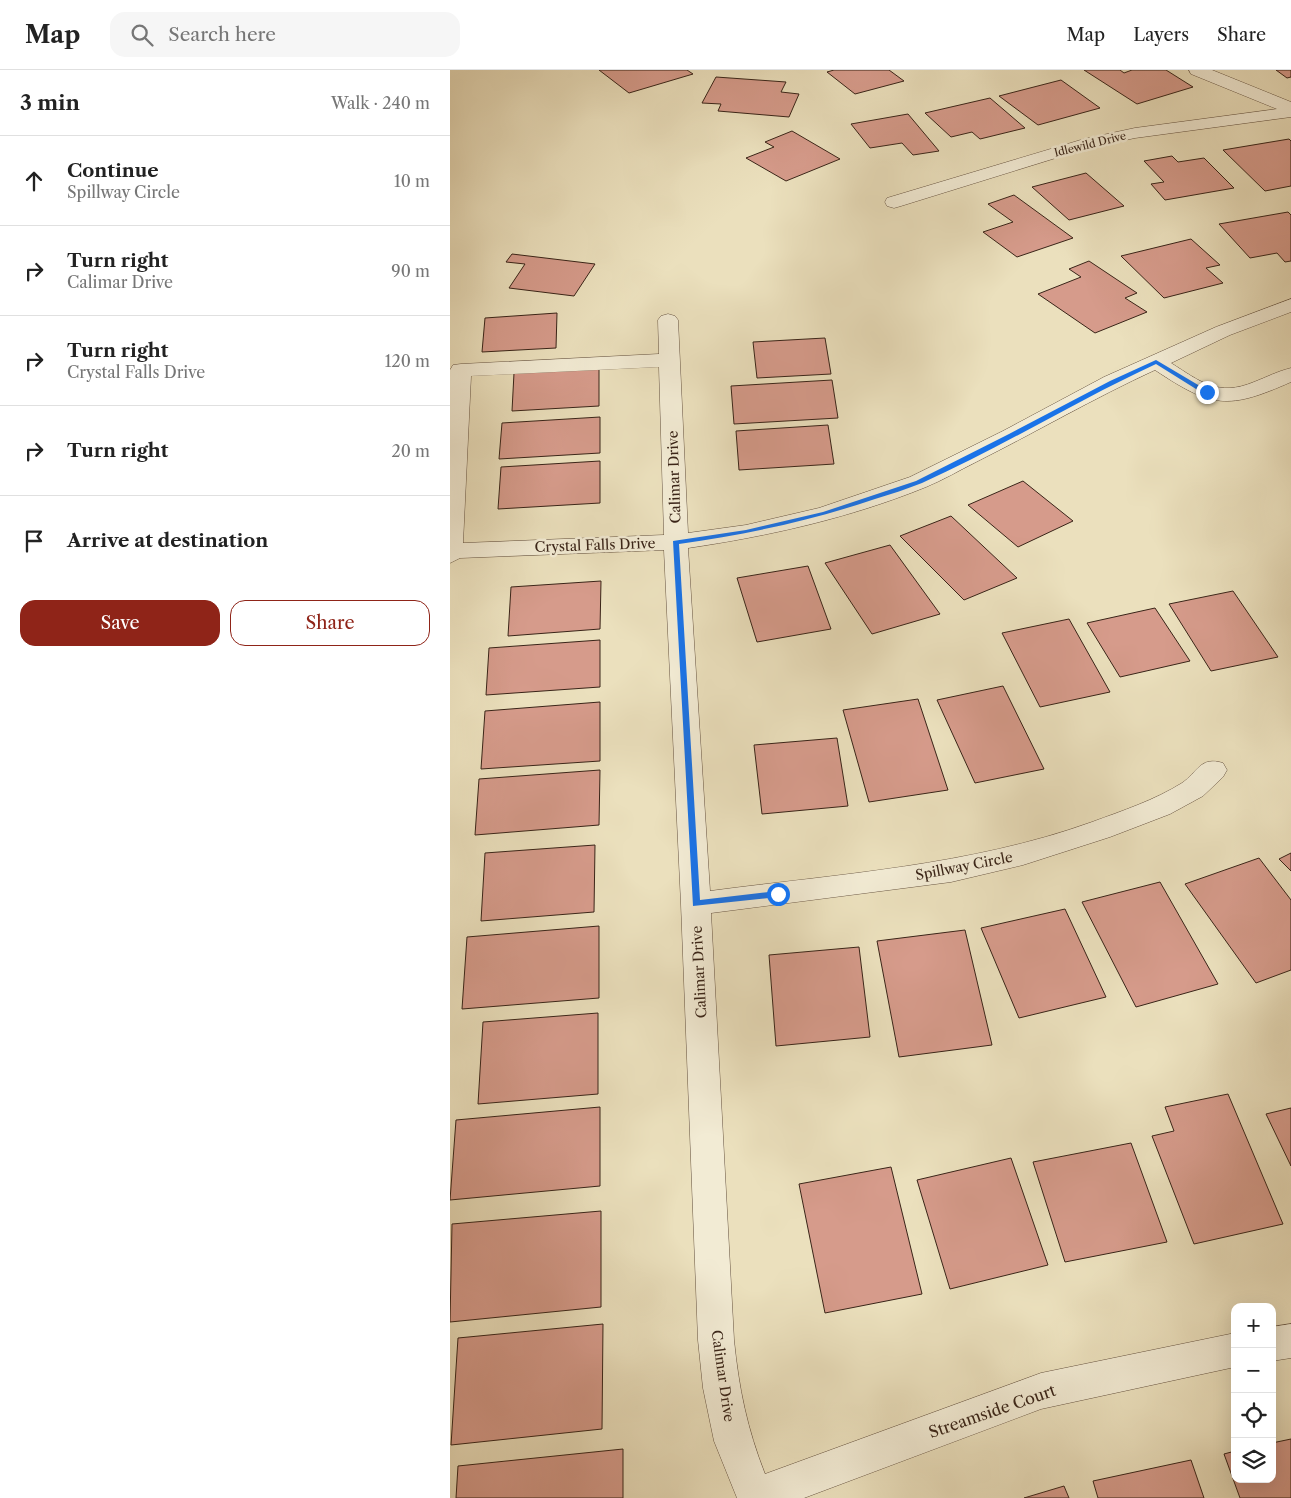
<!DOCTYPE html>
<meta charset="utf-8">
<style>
body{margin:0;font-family:"Libre Caslon Text",serif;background:#f6f6f6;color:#222}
.controls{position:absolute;right:15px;bottom:15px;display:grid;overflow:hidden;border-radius:10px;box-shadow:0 5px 20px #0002}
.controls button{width:45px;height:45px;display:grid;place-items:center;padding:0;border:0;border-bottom:1px solid #e0e0e0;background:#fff;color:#222;font:25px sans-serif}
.stop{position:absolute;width:15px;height:15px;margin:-11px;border:4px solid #1a73e8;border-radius:50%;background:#fff}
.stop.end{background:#1a73e8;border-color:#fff;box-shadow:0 1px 5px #0008}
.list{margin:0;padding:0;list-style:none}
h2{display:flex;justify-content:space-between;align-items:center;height:65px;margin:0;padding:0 20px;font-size:21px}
h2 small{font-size:16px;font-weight:400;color:#767676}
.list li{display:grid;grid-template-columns:32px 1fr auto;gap:15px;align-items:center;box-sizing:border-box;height:90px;padding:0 20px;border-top:1px solid #e0e0e0}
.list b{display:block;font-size:19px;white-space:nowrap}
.list p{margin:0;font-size:16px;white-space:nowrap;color:#767676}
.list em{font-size:16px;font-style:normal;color:#767676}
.actions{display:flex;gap:10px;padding:15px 20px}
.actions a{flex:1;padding:11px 0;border:1px solid #8f2418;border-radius:15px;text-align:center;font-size:18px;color:#8f2418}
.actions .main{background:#8f2418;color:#fff}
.icon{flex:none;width:28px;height:28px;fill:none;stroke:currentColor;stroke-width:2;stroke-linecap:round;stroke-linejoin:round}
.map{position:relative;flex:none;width:841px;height:1428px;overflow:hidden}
header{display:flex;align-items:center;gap:30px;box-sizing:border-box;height:70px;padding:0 25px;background:#fff;border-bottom:1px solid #e0e0e0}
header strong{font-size:24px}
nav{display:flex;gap:28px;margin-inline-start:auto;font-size:18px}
.search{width:350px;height:45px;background:#f6f6f6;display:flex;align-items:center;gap:12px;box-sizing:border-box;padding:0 18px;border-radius:15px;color:#767676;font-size:19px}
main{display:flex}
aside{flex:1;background:#fff}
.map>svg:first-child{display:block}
.building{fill:#d69b8b;stroke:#392418}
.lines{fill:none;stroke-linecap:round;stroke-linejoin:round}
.minor-casing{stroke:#665341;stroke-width:1}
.minor{fill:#f2ebd4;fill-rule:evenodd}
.route{fill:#1a73e8}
.labels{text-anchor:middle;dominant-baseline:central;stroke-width:5;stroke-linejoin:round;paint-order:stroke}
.far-street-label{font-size:11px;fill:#392418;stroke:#f2ebd4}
.street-label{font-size:14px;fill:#392418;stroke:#f2ebd4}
.near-street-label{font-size:16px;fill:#392418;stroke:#f2ebd4}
</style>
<header>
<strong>Map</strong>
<div class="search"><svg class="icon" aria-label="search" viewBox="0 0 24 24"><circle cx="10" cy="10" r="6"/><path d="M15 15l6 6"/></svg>Search here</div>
<nav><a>Map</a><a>Layers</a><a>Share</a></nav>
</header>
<main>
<aside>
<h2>3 min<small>Walk · 240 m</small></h2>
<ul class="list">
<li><svg class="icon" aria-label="ahead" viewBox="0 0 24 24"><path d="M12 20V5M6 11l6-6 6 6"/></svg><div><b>Continue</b><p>Spillway Circle</p></div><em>10 m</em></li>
<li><svg class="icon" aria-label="right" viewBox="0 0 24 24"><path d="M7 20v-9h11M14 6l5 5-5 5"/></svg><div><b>Turn right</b><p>Calimar Drive</p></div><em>90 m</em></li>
<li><svg class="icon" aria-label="right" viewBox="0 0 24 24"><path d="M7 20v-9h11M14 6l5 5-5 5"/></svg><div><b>Turn right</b><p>Crystal Falls Drive</p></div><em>120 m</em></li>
<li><svg class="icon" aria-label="right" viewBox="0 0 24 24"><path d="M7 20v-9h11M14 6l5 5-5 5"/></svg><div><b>Turn right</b></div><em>20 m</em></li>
<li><svg class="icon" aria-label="arrive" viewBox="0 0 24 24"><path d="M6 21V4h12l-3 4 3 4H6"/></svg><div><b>Arrive at destination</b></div></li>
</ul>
<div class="actions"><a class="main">Save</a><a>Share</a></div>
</aside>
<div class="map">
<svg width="841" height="1428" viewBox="0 0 841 1428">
<rect width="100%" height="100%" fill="#ebe0bd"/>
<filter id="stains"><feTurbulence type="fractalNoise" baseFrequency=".004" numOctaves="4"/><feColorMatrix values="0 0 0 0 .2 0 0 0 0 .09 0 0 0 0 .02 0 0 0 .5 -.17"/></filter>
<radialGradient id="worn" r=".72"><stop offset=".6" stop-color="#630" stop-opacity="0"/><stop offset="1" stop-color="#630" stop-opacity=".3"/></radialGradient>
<!-- building -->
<g class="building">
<polygon points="149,0 237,0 243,4 179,23"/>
<polygon points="384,0 439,0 454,11 405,24 377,2"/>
<polygon points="634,0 670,0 674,3 682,0 716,0 743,17 687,34"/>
<polygon points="826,0 841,0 841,7 837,8"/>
<polygon points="266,7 336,12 331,22 349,24 339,47 268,41 271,34 252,33"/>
<polygon points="611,10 650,38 588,55 549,26"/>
<polygon points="540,28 575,58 530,69 522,62 501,67 475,43"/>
<polygon points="458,44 489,81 463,85 452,73 420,78 401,54"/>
<polygon points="342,61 390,89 336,111 296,88 324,77 315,72"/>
<polygon points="839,69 841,71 841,116 815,121 773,80"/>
<polygon points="722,86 728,92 754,88 784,118 715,130 701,114 714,112 694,91"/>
<polygon points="636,103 674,136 619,150 582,117"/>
<polygon points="564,125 623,168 567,187 533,162 563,152 538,134"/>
<polygon points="838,142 841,145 841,191 835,192 827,183 800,188 769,154"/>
<polygon points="741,169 770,195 756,198 773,213 714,228 671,186"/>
<polygon points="62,184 145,194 124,226 59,218 75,194 56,192"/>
<polygon points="639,191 687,223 675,228 697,242 645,263 588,224 631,207 619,199"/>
<polygon points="107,243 106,278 32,282 35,248"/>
<polygon points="375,268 381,304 307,308 303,272"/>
<polygon points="149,298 149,336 62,341 64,303"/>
<polygon points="382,310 388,348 284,354 281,316"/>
<polygon points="150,347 150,383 49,389 52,353"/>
<polygon points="378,355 384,394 289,400 286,361"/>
<polygon points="150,391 150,433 48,439 51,397"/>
<polygon points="573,411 623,451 568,477 518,435"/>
<polygon points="501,446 567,508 514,530 450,466"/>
<polygon points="440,475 490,544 422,564 375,493"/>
<polygon points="358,496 381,559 307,572 287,508"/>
<polygon points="151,511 150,559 58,566 61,517"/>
<polygon points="783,521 828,587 761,601 719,534"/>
<polygon points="705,538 740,591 670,607 637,553"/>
<polygon points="619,549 660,622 590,637 552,563"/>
<polygon points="150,570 150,617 36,625 39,578"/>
<polygon points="553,616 594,699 525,713 487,630"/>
<polygon points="468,629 498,720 419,732 393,640"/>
<polygon points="150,632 150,691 31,699 35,641"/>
<polygon points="387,668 398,736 312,744 304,675"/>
<polygon points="150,700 149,755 25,765 29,709"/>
<polygon points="145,775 144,842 31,851 35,783"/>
<polygon points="841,783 841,801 829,789"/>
<polygon points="809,788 841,830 841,900 806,913 735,814"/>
<polygon points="710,812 768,914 686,937 632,832"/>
<polygon points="615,839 656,927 569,948 531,858"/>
<polygon points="149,856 149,928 12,939 17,867"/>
<polygon points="515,860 542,975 449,987 427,871"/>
<polygon points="409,877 420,967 326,976 319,885"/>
<polygon points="148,943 148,1024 28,1034 33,952"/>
<polygon points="778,1024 833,1154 744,1174 702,1066 724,1061 715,1037"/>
<polygon points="150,1037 150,1116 0,1130 6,1050"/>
<polygon points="841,1038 841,1096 816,1044"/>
<polygon points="681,1073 717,1172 615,1192 583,1092"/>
<polygon points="561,1088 598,1195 500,1219 467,1110"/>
<polygon points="441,1097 472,1224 375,1243 349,1114"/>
<polygon points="151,1141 151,1237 0,1252 2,1154"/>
<polygon points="153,1254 152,1359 1,1375 8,1268"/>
<polygon points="841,1369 841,1428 790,1428 774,1384 785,1381 785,1409 822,1409 822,1373"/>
<polygon points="173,1379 173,1428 6,1428 8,1396"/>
<polygon points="741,1390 754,1428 648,1428 643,1411"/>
<polygon points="614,1416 619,1428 574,1428"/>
</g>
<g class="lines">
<defs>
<g id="minor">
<polygon points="739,0 762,0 841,32 841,47 685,68 638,78 451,136 444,138 437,136 435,132 437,128 634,69 685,58 827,39 741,4"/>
<path d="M 841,229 L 841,242 L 780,265 L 721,293 C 751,312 768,327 804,312 C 817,307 828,301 841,298 L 841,312 C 778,340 762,338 705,300 C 644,328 586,362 526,392 C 510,400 493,410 476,417 C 400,448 319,466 238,478 L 260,821 C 388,804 520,796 642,752 C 672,741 705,730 732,713 C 748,702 750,686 773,693 L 777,700 L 773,707 L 753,726 L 720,744 L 660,767 L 573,795 L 501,812 L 261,843 L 284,1270 C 289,1319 297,1358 315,1404 L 591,1303 L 785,1263 L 785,1297 L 591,1339 L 354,1428 L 287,1428 L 264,1371 L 253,1318 L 248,1270 L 231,834 L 214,480 L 10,488 L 0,493 L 0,300 L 3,295 L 11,294 L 209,284 L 208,250 L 211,246 L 218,244 L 225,246 L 228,250 L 238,463 L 296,455 L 369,438 L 460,407 L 553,361 L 654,307 L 766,257 ZM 209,297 L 214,465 L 13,473 L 21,306 Z"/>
<polygon points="841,1254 841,1288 822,1291 822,1257"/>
</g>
</defs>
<!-- minor casing -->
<use href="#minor" class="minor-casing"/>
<!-- minor -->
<use href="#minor" class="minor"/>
</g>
<!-- route -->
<path class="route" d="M 706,290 L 760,322 L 754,324 L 706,294 C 626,331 552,377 472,413 C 457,419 441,424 425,429 C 360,451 298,464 229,474 L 250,830 L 328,821 L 332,824 L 328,827 L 243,836 L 223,471 L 296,460 L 373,442 L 466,411 L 559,364 L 660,311 Z"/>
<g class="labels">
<!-- far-street labels -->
<g class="far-street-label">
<text transform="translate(640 74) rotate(-14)">Idlewild Drive</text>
</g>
<!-- street labels -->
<g class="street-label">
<text transform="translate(224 407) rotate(-92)">Calimar Drive</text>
<text transform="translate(145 475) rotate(-2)">Crystal Falls Drive</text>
<text transform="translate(514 796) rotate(-11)">Spillway Circle</text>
<text transform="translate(249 902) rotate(-93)">Calimar Drive</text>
<text transform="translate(273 1306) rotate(82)">Calimar Drive</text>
</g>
<!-- near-street labels -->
<g class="near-street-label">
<text transform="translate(542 1341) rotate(-19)">Streamside Court</text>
</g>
</g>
<rect width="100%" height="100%" filter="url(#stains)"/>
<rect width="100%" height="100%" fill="url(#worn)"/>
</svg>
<div class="controls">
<button>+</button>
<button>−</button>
<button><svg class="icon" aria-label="locate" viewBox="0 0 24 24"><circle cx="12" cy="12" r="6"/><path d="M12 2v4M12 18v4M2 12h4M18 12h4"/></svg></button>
<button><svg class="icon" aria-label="layers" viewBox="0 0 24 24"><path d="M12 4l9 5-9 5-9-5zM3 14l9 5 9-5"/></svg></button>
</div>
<div class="stop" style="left:328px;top:824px"></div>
<div class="stop end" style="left:757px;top:322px"></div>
</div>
</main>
